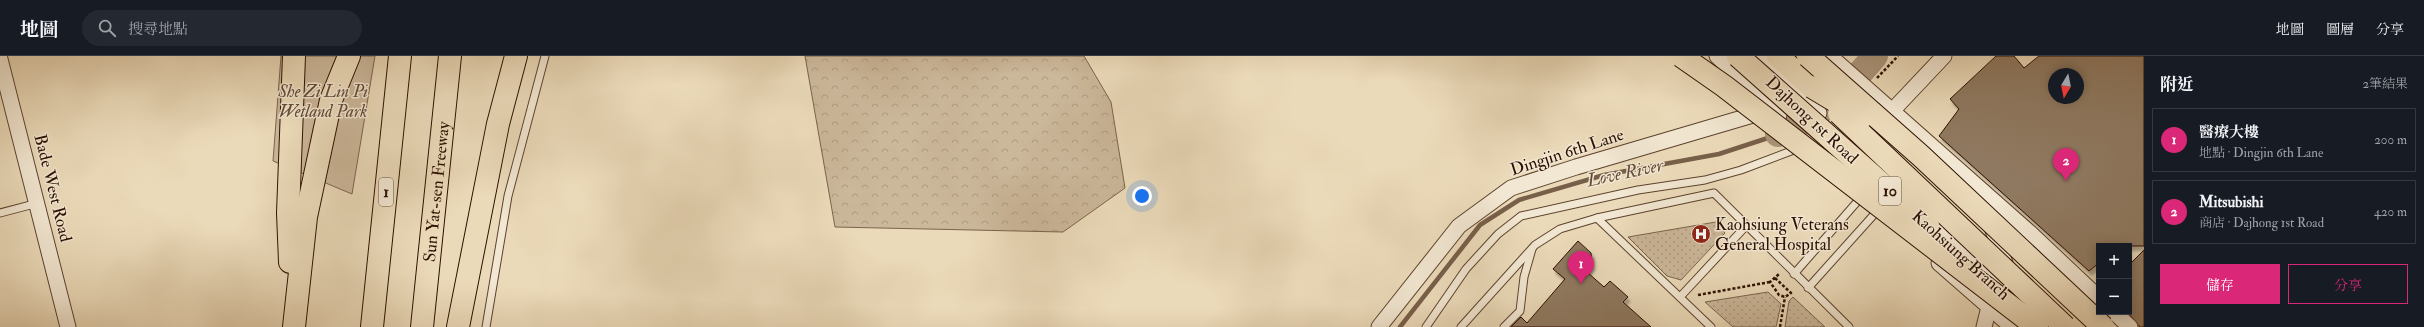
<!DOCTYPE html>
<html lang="zh-TW">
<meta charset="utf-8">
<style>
body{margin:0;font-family:"IM FELL Double Pica","Noto Serif TC",serif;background:#242831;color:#f1f3f6}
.controls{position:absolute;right:12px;bottom:12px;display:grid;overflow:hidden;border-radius:0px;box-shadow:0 2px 10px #0003}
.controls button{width:36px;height:36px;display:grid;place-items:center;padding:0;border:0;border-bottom:1px solid #363941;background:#171b24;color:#f1f3f6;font:20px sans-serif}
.compass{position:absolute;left:2048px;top:12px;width:36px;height:36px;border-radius:50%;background:#171b24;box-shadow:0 2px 10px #0003;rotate:190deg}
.you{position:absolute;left:1142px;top:140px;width:14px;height:14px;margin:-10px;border:3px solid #fff;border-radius:50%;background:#1a73e8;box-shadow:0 0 0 6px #1a73e833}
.badge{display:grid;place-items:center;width:26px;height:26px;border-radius:50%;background:#db2777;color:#fff;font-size:13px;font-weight:700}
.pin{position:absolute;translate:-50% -33px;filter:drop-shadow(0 1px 2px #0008)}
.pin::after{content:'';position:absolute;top:21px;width:14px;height:12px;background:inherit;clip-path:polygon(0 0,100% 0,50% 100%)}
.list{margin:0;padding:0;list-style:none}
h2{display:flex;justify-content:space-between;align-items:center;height:52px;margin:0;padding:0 16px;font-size:17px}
h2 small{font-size:13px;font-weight:400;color:#9ea1a6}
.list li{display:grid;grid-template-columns:26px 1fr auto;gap:12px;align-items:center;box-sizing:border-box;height:64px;margin:0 8px 8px;padding:0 8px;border:1px solid #363941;border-radius:0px}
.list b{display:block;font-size:15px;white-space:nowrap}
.list p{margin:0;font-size:13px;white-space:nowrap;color:#9ea1a6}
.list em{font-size:13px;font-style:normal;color:#9ea1a6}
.actions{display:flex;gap:8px;padding:12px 16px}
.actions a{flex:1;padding:9px 0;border:1px solid #db2777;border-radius:0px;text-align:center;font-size:14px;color:#db2777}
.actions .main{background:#db2777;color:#fff}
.icon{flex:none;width:22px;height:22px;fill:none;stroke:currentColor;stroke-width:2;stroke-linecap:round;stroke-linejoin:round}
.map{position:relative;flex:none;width:2144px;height:271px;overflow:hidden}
header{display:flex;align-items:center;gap:24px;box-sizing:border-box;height:56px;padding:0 20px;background:#171b24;border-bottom:1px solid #363941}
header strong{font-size:19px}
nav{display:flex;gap:22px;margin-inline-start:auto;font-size:14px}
.search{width:280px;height:36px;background:#242831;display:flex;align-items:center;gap:10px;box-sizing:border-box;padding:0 14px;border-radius:22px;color:#9ea1a6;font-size:15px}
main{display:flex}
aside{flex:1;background:#171b24}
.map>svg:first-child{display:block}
.grass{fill:url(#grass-dots);stroke:#7c634d}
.forest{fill:url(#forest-crowns);stroke:#7c634d}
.park{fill:#cbb79a;stroke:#7c634d}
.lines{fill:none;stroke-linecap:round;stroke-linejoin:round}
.stream{stroke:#785f49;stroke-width:4.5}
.river{stroke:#aa957a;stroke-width:26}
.building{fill:#8f7960;stroke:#2c0f00;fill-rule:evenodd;filter:url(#shadow)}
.lane-casing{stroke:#5c422e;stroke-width:9}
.street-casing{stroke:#5c422e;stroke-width:17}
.highway-casing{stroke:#2c0f00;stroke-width:24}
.path{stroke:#2c0f00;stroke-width:2.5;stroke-dasharray:3 2;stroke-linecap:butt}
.lane{stroke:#f2e7d2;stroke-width:7}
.street{stroke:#f2e7d2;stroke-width:15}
.highway{stroke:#ebdab9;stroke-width:22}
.highway-bridge-casing{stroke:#2c0f00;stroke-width:24;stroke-linecap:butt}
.highway-bridge{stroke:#ebdab9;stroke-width:22}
.labels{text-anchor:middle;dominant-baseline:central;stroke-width:3;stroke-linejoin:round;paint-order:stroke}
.shield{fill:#f2e7d2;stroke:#67503f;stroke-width:1}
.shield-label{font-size:16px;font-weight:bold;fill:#2c0f00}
.park-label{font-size:17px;font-style:italic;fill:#644a36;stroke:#f2e7d2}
.street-label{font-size:17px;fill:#2c0f00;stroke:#f2e7d2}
.poi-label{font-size:17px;fill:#2c0f00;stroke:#f2e7d2;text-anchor:start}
.water-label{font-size:18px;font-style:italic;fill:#654b37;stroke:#f2e7d2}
</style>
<header>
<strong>地圖</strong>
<div class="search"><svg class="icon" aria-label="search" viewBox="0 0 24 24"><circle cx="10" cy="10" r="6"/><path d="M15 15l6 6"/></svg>搜尋地點</div>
<nav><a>地圖</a><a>圖層</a><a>分享</a></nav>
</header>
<main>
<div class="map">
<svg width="2144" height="271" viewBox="0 0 2144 271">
<defs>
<pattern id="grass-dots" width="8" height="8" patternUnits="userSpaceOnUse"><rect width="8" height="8" fill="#cbb79a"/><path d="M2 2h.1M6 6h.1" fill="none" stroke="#ae9c83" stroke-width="1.8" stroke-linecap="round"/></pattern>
<pattern id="forest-crowns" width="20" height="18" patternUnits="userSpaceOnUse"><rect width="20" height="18" fill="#cbb79a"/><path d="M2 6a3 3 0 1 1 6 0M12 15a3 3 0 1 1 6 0" fill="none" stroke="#ae9c83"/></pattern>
<filter id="shadow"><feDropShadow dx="2.5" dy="4.5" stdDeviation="1" flood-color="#0004"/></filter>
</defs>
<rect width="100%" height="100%" fill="#ebdab9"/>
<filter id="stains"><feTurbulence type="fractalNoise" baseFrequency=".005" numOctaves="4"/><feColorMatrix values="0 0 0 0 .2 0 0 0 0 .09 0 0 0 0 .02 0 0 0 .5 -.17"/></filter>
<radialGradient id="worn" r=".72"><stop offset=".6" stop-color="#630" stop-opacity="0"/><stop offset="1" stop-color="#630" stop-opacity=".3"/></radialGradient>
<!-- grass -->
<g class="grass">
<polygon points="1716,166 1725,177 1681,224 1667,220 1628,181"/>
<polygon points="1768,236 1781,248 1776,271 1733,271 1705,246"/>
<polygon points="1793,241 1825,271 1785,271 1789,245"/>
</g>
<!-- forest -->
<polygon class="forest" points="805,0 1084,0 1111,46 1125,132 1063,176 835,171"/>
<!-- park -->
<polygon class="park" points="281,0 375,0 352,138 273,105"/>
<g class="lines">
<!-- stream -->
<polyline class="stream" points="1400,271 1480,169 1519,144 1604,119 1719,98 1777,79"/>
<!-- river -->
<polyline class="river" points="1778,78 1812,62 1841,39 1875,0"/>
</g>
<!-- building -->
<g class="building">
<path d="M 1996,0 L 2014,0 L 2024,12 L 2039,0 L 2144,0 L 2144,190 L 2099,190 L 2099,207 L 2089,215 L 1939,80 L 1959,53 L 1950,43 ZM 2054,18 L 2078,18 L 2078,42 L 2054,42 Z"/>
<polygon points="1578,185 1591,197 1592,210 1587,216 1604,231 1610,225 1628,241 1623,246 1651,271 1511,271 1521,261 1527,267 1565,223 1553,213"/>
<polygon points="2144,194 2144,271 2140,271 2129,258 2129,209"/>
</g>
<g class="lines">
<defs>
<g id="lane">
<polyline points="0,157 38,147"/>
<polyline points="1597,162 1714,137 1849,271"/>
<polyline points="1794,218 1863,139"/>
<polyline points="1808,232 1879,153"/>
<polyline points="1680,241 1746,170"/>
<polyline points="486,271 508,140 545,0"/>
<polyline points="1426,271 1466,213 1498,178 1521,160 1638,134 1705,124 1741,114 1799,92"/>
<polyline points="1461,271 1535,189 1560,173 1597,162 1711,271"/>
<polyline points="1504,271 1520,255 1524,221 1532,193"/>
</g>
<g id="street">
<polyline points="1717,0 1779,59"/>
<polyline points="1756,0 1819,57"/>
<polyline points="1830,0 2029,176 2099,242"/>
<polyline points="0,3 68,271"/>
<polyline points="1893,54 1944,0"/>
<polyline points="1924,158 1997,226"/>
<polyline points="1991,169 2005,207"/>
<polyline points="1939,207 2012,271"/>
<polyline points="2114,256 2130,271"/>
<polyline points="1379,271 1459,170 1511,132 1576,111 1773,53"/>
<polyline points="1984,271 1991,243"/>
</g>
<g id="highway">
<polyline points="1778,0 1812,31"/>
<polyline points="290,206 288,157 294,0"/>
<polyline points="294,271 306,161 331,44 349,0"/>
<polyline points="372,271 400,0"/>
<path id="s1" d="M 422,271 L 450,0"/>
<polyline points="458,271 498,68 516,0"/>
</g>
</defs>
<!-- lane casing -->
<use href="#lane" class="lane-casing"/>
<!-- street casing -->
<use href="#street" class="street-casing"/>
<!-- highway casing -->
<use href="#highway" class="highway-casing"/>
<!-- path -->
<g class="path">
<polyline points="1877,22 1898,0"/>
<polyline points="1775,222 1791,237 1785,241 1779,239 1770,226 1779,218"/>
<polyline points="1698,239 1770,226"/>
<polyline points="1780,271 1785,241"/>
</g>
<!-- lane -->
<use href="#lane" class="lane"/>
<!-- street -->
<use href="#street" class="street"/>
<!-- highway -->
<use href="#highway" class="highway"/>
<defs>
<g id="highway-bridge">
<polyline points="1681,0 1724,30 2037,271"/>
<polyline points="1738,0 1928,169"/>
<polyline points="1808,0 1921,100 2103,271"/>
<polyline points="1812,31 1862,61"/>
<polyline points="1839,57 2065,271"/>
</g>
</defs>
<!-- highway-bridge casing -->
<use href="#highway-bridge" class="highway-bridge-casing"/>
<!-- highway-bridge -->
<use href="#highway-bridge" class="highway-bridge"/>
</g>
<!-- icons -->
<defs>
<symbol id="hospital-disc" viewBox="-11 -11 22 22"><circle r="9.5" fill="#8f2418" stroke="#f2e7d2"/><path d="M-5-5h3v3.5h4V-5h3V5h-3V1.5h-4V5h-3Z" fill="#fff"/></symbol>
</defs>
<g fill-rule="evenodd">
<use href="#hospital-disc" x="1690" y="167" width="22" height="22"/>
</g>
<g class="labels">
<!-- shield labels -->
<g class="shield">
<rect x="1879" y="121" width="22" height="28" rx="3"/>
<rect x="379" y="122" width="14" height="28" rx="3"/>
</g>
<g class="shield-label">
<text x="1890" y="135">10</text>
<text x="386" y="136">1</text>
</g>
<!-- park labels -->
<g class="park-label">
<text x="323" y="35">She Zi Lin Pi<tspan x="323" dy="20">Wetland Park</tspan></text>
</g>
<!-- street labels -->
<g class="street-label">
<text transform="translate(1812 64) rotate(43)">Dajhong 1st Road</text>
<text transform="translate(1567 96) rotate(-18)">Dingjin 6th Lane</text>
<text transform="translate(53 132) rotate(76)">Bade West Road</text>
<text stroke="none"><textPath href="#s1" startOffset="136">Sun Yat-sen Freeway</textPath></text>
<text transform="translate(1961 199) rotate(42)">Kaohsiung Branch</text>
</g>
<!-- poi labels -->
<g class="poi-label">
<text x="1715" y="168">Kaohsiung Veterans<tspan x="1715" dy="20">General Hospital</tspan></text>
</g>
<!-- water labels -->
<g class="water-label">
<text transform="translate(1625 117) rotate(-12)">Love River</text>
</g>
</g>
<rect width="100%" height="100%" filter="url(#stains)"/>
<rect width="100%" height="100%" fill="url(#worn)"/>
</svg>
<div class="controls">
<button>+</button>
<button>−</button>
</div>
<svg class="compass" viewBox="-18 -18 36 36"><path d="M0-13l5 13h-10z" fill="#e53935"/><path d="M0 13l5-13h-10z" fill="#9ea1a6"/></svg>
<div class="you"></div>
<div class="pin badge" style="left:1581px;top:228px">1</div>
<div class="pin badge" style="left:2066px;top:125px">2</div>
</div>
<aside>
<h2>附近<small>2筆結果</small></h2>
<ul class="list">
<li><span class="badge">1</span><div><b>醫療大樓</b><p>地點 · Dingjin 6th Lane</p></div><em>200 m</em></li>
<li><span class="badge">2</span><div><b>Mitsubishi</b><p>商店 · Dajhong 1st Road</p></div><em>420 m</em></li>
</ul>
<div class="actions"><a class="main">儲存</a><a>分享</a></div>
</aside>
</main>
